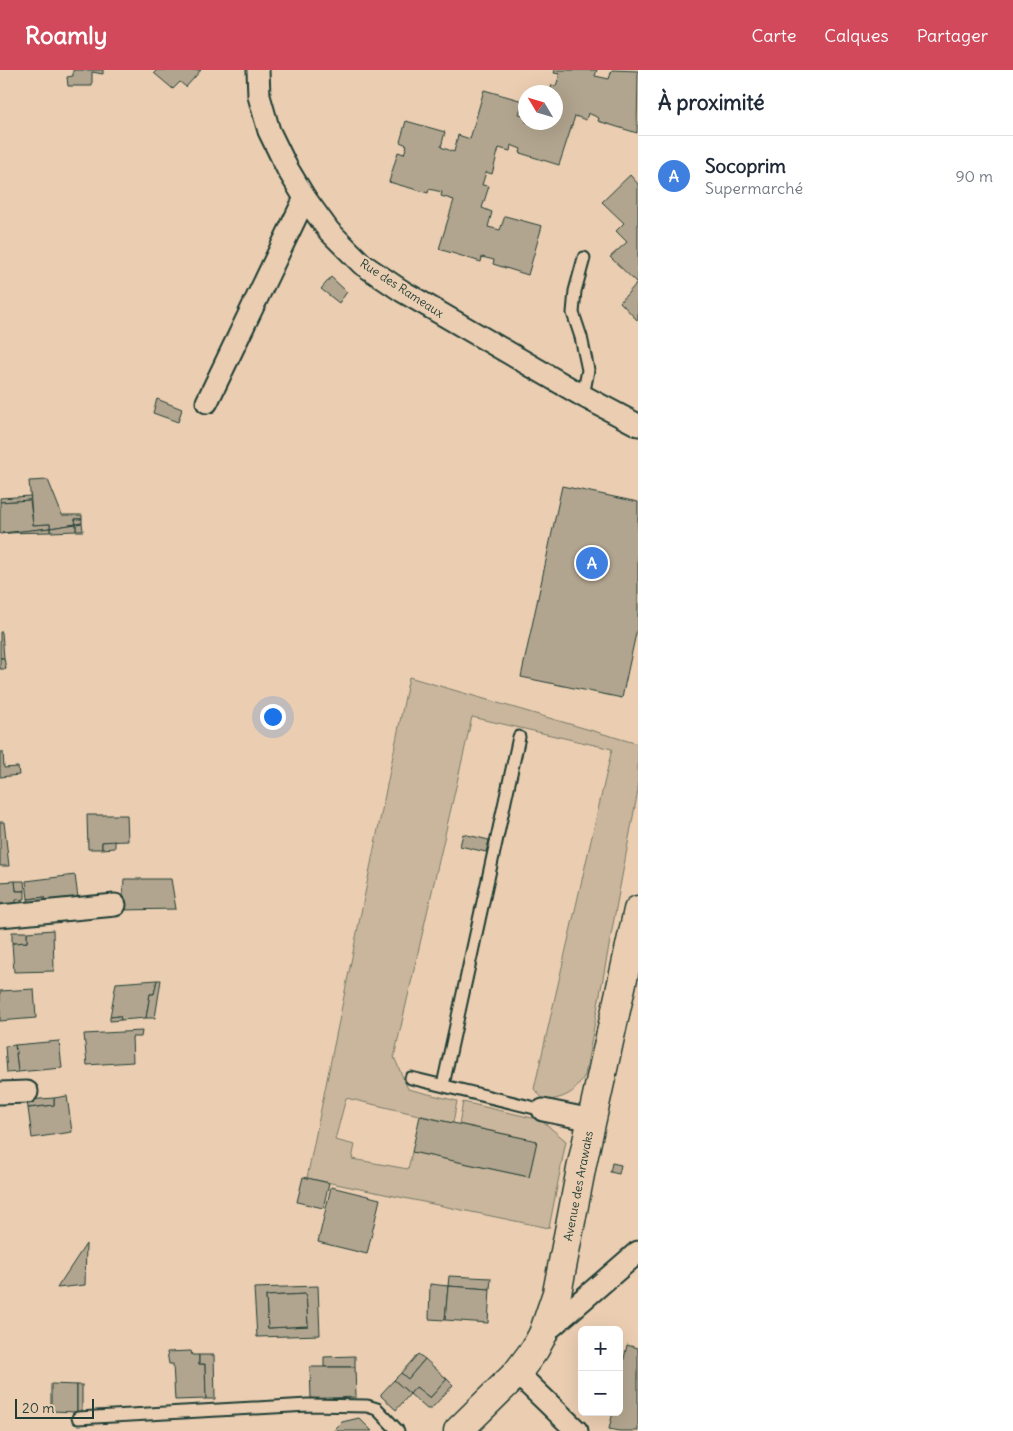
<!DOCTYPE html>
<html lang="fr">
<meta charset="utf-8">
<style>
body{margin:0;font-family:Delius,sans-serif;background:#f2f2f3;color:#1f2937}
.controls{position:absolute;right:15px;bottom:15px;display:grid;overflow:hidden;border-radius:8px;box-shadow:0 5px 20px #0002}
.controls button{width:45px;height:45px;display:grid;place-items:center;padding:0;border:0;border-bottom:1px solid #e0e1e3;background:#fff;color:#1f2937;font:25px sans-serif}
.compass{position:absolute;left:518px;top:15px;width:45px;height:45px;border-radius:50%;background:#fff;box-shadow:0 5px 20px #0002;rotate:308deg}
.scale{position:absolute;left:15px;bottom:12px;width:79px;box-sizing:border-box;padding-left:5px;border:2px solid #1f3d34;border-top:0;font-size:14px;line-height:18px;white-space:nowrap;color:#1f3d34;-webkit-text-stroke:4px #ebceb2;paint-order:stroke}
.you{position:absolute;left:272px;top:646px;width:18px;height:18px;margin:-12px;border:4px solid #fff;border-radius:50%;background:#1a73e8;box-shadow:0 0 0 8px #1a73e833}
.badge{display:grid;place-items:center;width:32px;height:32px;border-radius:50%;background:#d1495b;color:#fff;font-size:16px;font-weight:700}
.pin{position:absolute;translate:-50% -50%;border:2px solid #fff;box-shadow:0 1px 5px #0006}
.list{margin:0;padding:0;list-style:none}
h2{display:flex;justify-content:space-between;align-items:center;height:65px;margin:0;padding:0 20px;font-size:21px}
h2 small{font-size:16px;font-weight:400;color:#747a83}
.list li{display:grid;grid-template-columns:32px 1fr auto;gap:15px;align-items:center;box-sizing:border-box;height:80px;padding:0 20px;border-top:1px solid #e0e1e3}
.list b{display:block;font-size:19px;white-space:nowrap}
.list p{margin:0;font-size:16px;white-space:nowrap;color:#747a83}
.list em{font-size:16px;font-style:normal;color:#747a83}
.map{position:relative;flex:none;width:638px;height:1361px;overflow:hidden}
header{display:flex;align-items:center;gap:30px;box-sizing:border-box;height:70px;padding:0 25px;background:#d1495b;color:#fff}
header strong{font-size:24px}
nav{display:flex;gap:28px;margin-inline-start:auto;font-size:18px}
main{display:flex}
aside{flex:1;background:#fff}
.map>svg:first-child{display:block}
.green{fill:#cab69d;stroke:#747a68}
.building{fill:#b2a58f;stroke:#1f3d34;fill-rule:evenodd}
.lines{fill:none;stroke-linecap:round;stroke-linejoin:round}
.service-casing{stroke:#1f3d34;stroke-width:15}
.minor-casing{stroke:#1f3d34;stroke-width:25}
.tertiary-casing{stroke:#1f3d34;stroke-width:31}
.service{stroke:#ebceb2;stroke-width:11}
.minor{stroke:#ebceb2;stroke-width:21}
.tertiary{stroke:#ebceb2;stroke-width:28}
.labels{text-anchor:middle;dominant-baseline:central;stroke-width:4.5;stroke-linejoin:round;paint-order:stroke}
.street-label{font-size:12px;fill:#1f3d34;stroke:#ebceb2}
</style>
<header>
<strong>Roamly</strong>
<nav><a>Carte</a><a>Calques</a><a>Partager</a></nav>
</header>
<main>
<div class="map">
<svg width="638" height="1361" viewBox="0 0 638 1361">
<rect width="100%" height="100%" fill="#ebceb2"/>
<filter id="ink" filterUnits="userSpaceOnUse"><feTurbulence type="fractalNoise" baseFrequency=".02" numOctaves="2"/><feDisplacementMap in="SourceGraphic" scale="10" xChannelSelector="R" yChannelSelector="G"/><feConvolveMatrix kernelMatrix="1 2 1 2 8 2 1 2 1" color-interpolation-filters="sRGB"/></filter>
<g filter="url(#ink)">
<!-- green -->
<path class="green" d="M 409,607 L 638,674 L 638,720 L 585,1005 C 574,1024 567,1027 545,1031 L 534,1019 L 612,679 L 472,647 L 394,987 L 408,1019 L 457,1031 L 453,1053 L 346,1028 L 335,1070 L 355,1075 L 352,1089 L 408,1099 L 412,1082 L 529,1107 L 537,1071 L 459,1054 L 463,1032 L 541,1050 L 566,1071 L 549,1158 L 307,1108 Z"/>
<!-- building -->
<g class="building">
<polygon points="73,0 103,0 103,4 92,2 92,16 68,16 67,7 73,6"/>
<polygon points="157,0 201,0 186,17 180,12 173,19 154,3"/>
<polygon points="555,0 597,0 595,6 609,9 612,0 638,1 637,63 598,51 599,48 588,43 586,50 575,46 559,95 520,83 521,79 511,75 510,81 499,78 492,104 486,102 482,115 489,116 482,138 492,142 488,157 500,160 505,146 542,156 528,205 493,194 494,190 482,187 481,192 439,179 454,130 441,126 442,122 429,119 428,123 389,112 398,82 404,84 407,75 400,72 406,51 445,62 441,77 454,82 458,65 470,69 484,20 523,31 519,44 526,46 526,52 556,52 556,22 550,22 552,15 556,16 560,4 554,3"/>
<polygon points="630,105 638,114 638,251 620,232 637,213 610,187 627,172 616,161 624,153 602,132"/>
<polygon points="331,207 347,222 339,233 321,219"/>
<polygon points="157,329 182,339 178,352 153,343"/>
<polygon points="48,410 62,445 82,445 82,449 75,449 76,454 50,458 50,454 33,455 29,411"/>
<polygon points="562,416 638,432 638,554 622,628 521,607"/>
<polygon points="31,426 30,430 0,432 0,428"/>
<polygon points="30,430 33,455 50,454 50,458 0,464 0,432"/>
<polygon points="75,449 82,449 82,453 76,454"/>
<polygon points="82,453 83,461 76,461 76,454"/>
<polygon points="76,454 76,461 50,462 50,458"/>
<polygon points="50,458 50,462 2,463"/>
<polygon points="0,562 2,562 4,588 0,588"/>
<polygon points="0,588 4,588 6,599 0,599"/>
<polygon points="0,682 3,682 4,698 18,697 19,705 0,707"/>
<polygon points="87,745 127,745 128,771 102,772 102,779 88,779"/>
<polygon points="0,752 4,752 9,796 0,796"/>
<polygon points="463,764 489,770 486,782 460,776"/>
<polygon points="115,771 115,778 102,779 102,772"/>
<polygon points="75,805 78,828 46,833 45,827 28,829 26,811"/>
<polygon points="124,809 171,809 176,839 122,840"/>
<polygon points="15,811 24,811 25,821 16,821"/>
<polygon points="15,811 16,821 25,821 25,829 16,830 16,836 0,837 0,812"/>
<polygon points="45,827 46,833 29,835 28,829"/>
<polygon points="53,860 54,901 14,902 12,873 27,872 27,862"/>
<polygon points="12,862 27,862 27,872 12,873"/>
<polygon points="157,910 154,924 150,924 146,948 121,950 120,946 110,947 116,913"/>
<polygon points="157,910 161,910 155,948 146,948 150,924 154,924"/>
<polygon points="34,919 36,948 0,951 0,921"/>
<polygon points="120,946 121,950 110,951 110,947"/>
<polygon points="142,961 141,967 132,967 133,992 87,995 84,964"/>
<polygon points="59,971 62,998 18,1002 15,975"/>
<polygon points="15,975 18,1002 7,1003 5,976"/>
<polygon points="67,1026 72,1062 32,1068 28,1038 54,1035 54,1028"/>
<polygon points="54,1028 54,1035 28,1038 27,1030"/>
<polygon points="420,1046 537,1071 529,1107 412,1082"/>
<polygon points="612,1093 621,1095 619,1104 610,1102"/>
<polygon points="303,1107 329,1113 323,1138 297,1132"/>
<polygon points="331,1117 380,1129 367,1184 318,1172"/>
<polygon points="86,1174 85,1215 57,1218"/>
<polygon points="449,1206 491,1208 490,1219 448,1216"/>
<polygon points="430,1214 448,1216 445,1250 429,1249"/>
<path d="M 318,1216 L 320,1265 L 257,1267 L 254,1218 ZM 306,1224 L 308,1256 L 268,1258 L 266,1226 Z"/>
<polygon points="448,1216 490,1219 488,1253 445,1250"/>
<polygon points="306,1224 308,1256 268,1258 266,1226"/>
<polygon points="627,1275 638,1278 638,1361 619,1361 609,1359 613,1342 619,1342 619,1312"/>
<polygon points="191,1281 192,1285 199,1285 199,1294 205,1294 206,1329 175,1330 173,1294 169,1294 167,1282"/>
<polygon points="418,1284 425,1289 408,1309 401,1303"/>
<polygon points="199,1285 214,1285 215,1329 206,1329 205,1294 199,1294"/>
<polygon points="355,1286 355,1297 324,1297 324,1287"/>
<polygon points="425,1289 447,1309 430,1328 416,1317 410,1324 394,1310 401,1303 408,1309"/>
<polygon points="310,1297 355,1297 356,1327 311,1329"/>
<polygon points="447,1309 453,1315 431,1339 427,1339 410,1324 416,1317 430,1328"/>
<polygon points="394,1310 410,1324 396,1340 381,1326 381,1324"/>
<polygon points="51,1314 77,1315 77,1342 51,1341"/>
<rect x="77" y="1315" width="5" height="27"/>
<polygon points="359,1348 372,1361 333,1361 342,1352"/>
</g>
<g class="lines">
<defs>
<g id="service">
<polyline points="583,326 588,300 581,267 573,243 575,221 584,188"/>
<polyline points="411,1008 543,1040"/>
<polyline points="443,1015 519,667"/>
<polyline points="78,1348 308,1335 367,1336 377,1339 398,1361"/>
</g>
<g id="minor">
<polyline points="258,0 259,26 269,61 287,98 305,128 329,161 362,194 402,221 583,326 638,355"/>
<polyline points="207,332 305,128"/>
<polyline points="0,846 115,835"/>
<polyline points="0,1023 27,1022"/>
<polyline points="543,1040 592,1050"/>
<polyline points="543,1264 638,1182"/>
<polyline points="517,1303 577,1361"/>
</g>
<polyline id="tertiary" points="458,1361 517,1303 535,1279 543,1264 557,1223 582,1094 638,840"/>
</defs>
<!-- service casing -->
<use href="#service" class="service-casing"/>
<!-- minor casing -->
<use href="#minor" class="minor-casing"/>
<!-- tertiary casing -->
<use href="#tertiary" class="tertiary-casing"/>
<!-- service -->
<use href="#service" class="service"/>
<!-- minor -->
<use href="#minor" class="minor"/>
<!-- tertiary -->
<use href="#tertiary" class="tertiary"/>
</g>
</g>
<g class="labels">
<!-- street labels -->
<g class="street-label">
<text transform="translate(402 218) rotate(33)">Rue des Rameaux</text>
<text transform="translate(578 1116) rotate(-79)">Avenue des Arawaks</text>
</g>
</g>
</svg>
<div class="controls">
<button>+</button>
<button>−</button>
</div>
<svg class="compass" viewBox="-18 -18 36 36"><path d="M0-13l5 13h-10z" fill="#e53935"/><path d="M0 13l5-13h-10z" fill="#747a83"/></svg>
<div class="scale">20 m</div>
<div class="you"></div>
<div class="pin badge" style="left:592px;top:493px;background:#3f7fe0">A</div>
</div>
<aside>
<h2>À proximité<small></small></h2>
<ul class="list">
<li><span class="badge" style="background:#3f7fe0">A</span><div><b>Socoprim</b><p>Supermarché</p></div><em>90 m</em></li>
</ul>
</aside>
</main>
